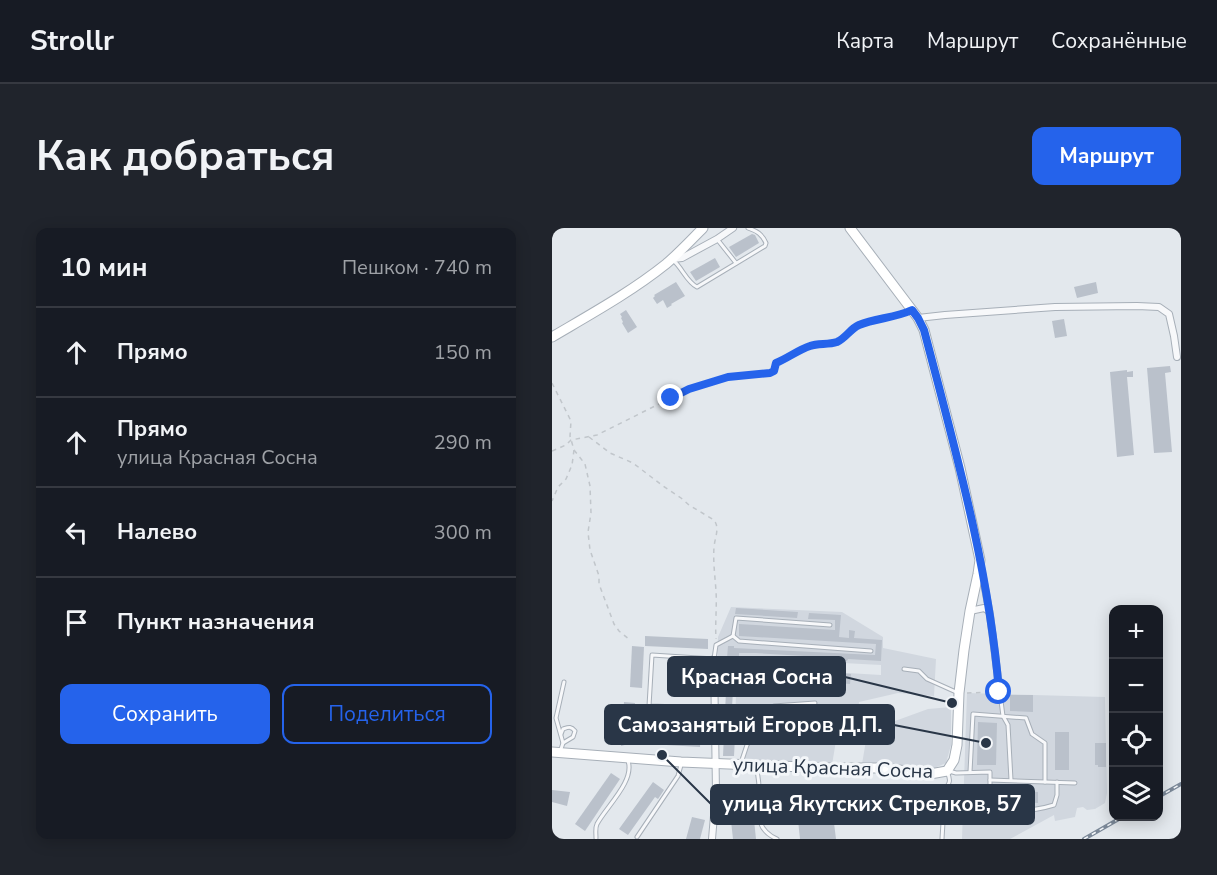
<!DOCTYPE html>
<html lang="ru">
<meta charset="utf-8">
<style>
body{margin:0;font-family:"Nunito Sans",sans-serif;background:#20242c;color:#f1f3f6}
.controls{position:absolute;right:18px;bottom:18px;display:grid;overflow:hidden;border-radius:12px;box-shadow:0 3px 15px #0003}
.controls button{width:54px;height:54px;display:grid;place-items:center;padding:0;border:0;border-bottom:2px solid #363941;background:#171b24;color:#f1f3f6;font:30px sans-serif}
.stop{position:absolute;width:18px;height:18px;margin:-14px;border:4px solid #2563eb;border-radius:50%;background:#fff}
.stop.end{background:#2563eb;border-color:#fff;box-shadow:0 2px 6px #0008}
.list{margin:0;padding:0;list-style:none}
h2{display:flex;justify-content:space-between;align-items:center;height:78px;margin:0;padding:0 24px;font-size:26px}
h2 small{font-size:20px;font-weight:400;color:#9ea1a6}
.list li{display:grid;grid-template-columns:39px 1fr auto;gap:18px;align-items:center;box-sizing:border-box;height:90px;padding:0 24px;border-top:2px solid #363941}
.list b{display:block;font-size:22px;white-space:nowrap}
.list p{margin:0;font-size:20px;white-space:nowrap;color:#9ea1a6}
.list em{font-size:20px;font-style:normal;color:#9ea1a6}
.actions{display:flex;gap:12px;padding:18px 24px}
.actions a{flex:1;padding:14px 0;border:2px solid #2563eb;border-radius:12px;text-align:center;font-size:21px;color:#2563eb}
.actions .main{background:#2563eb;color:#fff}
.icon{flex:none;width:33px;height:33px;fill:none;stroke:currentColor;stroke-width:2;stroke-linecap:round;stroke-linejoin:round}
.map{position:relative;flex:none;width:629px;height:611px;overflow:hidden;border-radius:12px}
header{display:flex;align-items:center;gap:36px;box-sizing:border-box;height:84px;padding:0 30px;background:#171b24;border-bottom:2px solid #363941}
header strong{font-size:28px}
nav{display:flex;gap:33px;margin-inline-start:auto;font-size:21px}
.intro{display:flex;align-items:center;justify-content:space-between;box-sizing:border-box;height:144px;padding:0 36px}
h1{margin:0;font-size:42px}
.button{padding:15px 27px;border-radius:12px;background:#2563eb;color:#fff;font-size:21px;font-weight:700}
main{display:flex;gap:36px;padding:0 36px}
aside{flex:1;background:#171b24;border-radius:12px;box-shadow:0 3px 15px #0003}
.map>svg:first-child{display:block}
.built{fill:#d1d7df}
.building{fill:#bac1cb}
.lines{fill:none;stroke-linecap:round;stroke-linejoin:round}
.lane-casing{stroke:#a7afb8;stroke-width:5}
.street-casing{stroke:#a7afb8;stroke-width:8}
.secondary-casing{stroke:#a7afb8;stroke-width:11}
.path{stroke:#c1c6cb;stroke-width:1.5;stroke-dasharray:4.5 4.5;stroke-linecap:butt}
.lane{stroke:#f7f8fa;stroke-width:3}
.street{stroke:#f7f8fa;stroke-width:6}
.secondary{stroke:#fff;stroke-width:9}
.rail-casing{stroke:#7b8898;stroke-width:4}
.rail{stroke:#f3f6f9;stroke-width:1.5;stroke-dasharray:4.5;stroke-linecap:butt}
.route{stroke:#2563eb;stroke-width:8}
.labels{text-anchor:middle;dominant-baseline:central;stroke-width:6;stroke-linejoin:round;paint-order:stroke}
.street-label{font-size:20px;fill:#293647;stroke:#f3f6f9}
.leader{fill:none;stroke:#293647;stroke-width:2}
.callout-dot{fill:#293647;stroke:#f3f6f9;stroke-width:2}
.callout{fill:#293647;stroke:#293647;stroke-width:2}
.callout-label{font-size:21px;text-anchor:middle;font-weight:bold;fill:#fff}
</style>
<header>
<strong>Strollr</strong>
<nav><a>Карта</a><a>Маршрут</a><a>Сохранённые</a></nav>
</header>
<div class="intro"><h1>Как добраться</h1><a class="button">Маршрут</a></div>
<main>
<aside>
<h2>10 мин<small>Пешком · 740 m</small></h2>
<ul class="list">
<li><svg class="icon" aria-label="ahead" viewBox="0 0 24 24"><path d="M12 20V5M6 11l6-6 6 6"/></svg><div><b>Прямо</b></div><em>150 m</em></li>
<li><svg class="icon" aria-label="ahead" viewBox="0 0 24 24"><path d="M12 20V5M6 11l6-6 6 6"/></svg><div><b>Прямо</b><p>улица Красная Сосна</p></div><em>290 m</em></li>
<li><svg class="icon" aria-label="left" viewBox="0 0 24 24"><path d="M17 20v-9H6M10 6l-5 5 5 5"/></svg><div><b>Налево</b></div><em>300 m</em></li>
<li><svg class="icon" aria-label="arrive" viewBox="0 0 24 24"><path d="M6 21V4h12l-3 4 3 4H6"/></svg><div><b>Пункт назначения</b></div></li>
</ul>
<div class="actions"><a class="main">Сохранить</a><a>Поделиться</a></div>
</aside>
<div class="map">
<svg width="629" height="611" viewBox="0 0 629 611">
<rect width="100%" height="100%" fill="#e3e8ed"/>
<!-- built -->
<g class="built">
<polygon points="179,379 290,384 331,409 331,420 384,431 382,468 346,465 307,474 306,481 298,487 288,488 280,537 193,534 188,530 195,510 183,508 184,464 229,466 235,464 262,448 262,443 329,447 329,437 196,430 185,436 183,463 164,463 166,409"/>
<polygon points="415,465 553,469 555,565 553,575 543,581 535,582 531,579 525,580 523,589 503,593 502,587 458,611 410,611"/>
<polygon points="399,479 399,517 394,535 380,541 310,536 316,501 321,496 343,493 376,481"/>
</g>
<!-- building -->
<g class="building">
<polygon points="200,6 203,7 207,15 184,29 177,19"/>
<polygon points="163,30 168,39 144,53 138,44"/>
<polygon points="124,54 133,68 119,76 120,77 115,80 111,72 105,76 101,70 103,68 102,67"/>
<polygon points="544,54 546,65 525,70 522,59"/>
<polygon points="74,82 85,99 76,105 70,95 71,94 69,90 70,89 68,86"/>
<polygon points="512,91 515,108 503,110 500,93"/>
<polygon points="618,138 619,144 613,145 620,224 602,225 595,140"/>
<polygon points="575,142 575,144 581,143 581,149 575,149 582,227 565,229 558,144"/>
<polygon points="184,380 246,384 245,390 183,386"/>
<polygon points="257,385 289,387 287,409 297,410 297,402 303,403 302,410 330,412 329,433 296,431 295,433 285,432 285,430 273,429 273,431 258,430 258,433 252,433 252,428 204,425 187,425 187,431 175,430 176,418 182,418 182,420 323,427 324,416 187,408 187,396 283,402 283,392 256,391"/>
<polygon points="93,408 156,411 156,421 93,418"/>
<polygon points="80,418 92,419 90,460 78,459"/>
<polygon points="263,443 299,446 298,456 263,453"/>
<polygon points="174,463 181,463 180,479 182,480 181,498 183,498 183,509 182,528 171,528"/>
<polygon points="458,467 481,467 481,484 458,483"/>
<polygon points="72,474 83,475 81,505 139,509 140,488 150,488 148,519 80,515 69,518"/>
<polygon points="426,494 445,495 444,537 425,537"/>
<rect x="503" y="504" width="14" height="38"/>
<polygon points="543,515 554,515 554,539 546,539 546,537 543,537"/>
<polygon points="59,545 68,551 33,603 23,596"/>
<polygon points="101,554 112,562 106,571 103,569 76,607 67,601"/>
<polygon points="0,562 18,564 15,578 0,574"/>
<polygon points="443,562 486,564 486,575 442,573"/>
<polygon points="201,582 204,611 181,611 178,584"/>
<polygon points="281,587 284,611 248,611 246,592"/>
<polygon points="140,589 153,592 148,611 134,611"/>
</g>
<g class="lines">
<defs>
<g id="lane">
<polyline points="165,11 184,35"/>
<path d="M 122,33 C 130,40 135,54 145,59 L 213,18 L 214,15 C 210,6 205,3 196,0"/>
<polyline points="181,408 187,413 319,423"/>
<polyline points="181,408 184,390 278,397"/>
<polyline points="352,441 367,443 375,451 404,464"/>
<polyline points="447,458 451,488 456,497 459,552"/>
<polyline points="161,480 97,478 100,427 162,431 164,417 181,408"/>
<path d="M 9,506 L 11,501 C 17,499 19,498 23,503 L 21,509 L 11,515"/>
<polyline points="8,524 11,515 4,490 12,454"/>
<polyline points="189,535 195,517 203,505 213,485 222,478 263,475"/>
<path d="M 205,539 C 205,546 207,552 207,559 C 208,580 200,600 225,611"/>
<path d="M 397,543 L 404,545 L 438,544 L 438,578 L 442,583 C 462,584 483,583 502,577 L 505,567 L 505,554"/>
<polyline points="418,544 421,486 474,490 480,506 493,515 493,554"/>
<polyline points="438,552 523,555"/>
<polyline points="85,609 126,548 129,537"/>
<path d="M 44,610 C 44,605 43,600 45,596 C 54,579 83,553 76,533"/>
<path d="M 390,611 L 393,561 C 398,555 399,552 395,544"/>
</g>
<g id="street">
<polyline points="121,31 130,30 165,11 181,0"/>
<polyline points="366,90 393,87 503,79 585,78 607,79 617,86 622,108 625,129"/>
<polyline points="429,339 438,387 447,458"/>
<polyline points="418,383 432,380 437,383"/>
<polyline points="160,611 164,564 162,431"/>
</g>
<g id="secondary">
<path d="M 0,109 C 39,86 79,64 114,36 C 127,25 139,12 151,0"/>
<polyline points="0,524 129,534 275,540 331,540 378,546 395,543 402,532 405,517 407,465 412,422 418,383 426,346 428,332 408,240 372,102 366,90 298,0"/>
</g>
</defs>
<!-- lane casing -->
<use href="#lane" class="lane-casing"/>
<!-- street casing -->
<use href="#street" class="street-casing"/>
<!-- secondary casing -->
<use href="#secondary" class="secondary-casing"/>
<!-- path -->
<g class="path">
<polyline points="0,155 19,193 18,208 22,222 20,237 14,251 6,259 0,273"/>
<path d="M 37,209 L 58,225 L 81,235 L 111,258 L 129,270 L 137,277 L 162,292 C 168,300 163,309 162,319 C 161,334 163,348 164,363 C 165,378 163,395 164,411"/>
<polyline points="22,222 33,236 38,258 39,285 36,304 38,322 47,348 47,356 62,396 67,403 78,412"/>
<polyline points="0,223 14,217 19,212 45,207 137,161 176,149 218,145 222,143 224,135 259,117 273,117 285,114 291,110 297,103 308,97 354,85"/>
<polyline points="415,465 443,464"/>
</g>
<!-- lane -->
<use href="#lane" class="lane"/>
<!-- street -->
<use href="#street" class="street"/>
<!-- secondary -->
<use href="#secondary" class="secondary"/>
<defs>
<g id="rail">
<polyline points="606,569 629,556"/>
<polyline points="532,611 572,588"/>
</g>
</defs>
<!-- rail casing -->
<use href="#rail" class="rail-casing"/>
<!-- rail -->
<use href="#rail" class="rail"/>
</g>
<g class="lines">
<!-- route -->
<path class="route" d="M 119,170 L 137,161 L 176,149 L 218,145 L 222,143 L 224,135 C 236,130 246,122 258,118 C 266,115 276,117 285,114 C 294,110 298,101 307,97 C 324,90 343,90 360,82 L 366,90 L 372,102 C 403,221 437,340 447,464"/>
</g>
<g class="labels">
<!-- street labels -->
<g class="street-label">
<text transform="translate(281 540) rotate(2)">улица Красная Сосна</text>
</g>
</g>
<!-- callouts -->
<path class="leader" d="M400 475L293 449M434 515L342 497M110 527L159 576"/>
<g class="callout-dot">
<circle cx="400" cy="475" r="6"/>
<circle cx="434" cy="515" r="6"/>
<circle cx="110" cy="527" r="6"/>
</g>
<g class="callout">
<rect x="116" y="429" width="177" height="39" rx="6"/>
<rect x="53" y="477" width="289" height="39" rx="6"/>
<rect x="159" y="557" width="323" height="39" rx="6"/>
</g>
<g class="callout-label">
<text x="205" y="456">Красная Сосна</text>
<text x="198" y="504">Самозанятый Егоров Д.П.</text>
<text x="320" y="583">улица Якутских Стрелков, 57</text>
</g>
</svg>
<div class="controls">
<button>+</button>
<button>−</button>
<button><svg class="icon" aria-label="locate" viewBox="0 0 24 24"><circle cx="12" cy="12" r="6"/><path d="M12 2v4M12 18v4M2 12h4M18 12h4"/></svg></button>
<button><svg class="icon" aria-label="layers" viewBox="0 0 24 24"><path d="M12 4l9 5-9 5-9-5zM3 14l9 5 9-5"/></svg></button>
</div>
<div class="stop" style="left:447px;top:464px"></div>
<div class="stop end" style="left:119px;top:170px"></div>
</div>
</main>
